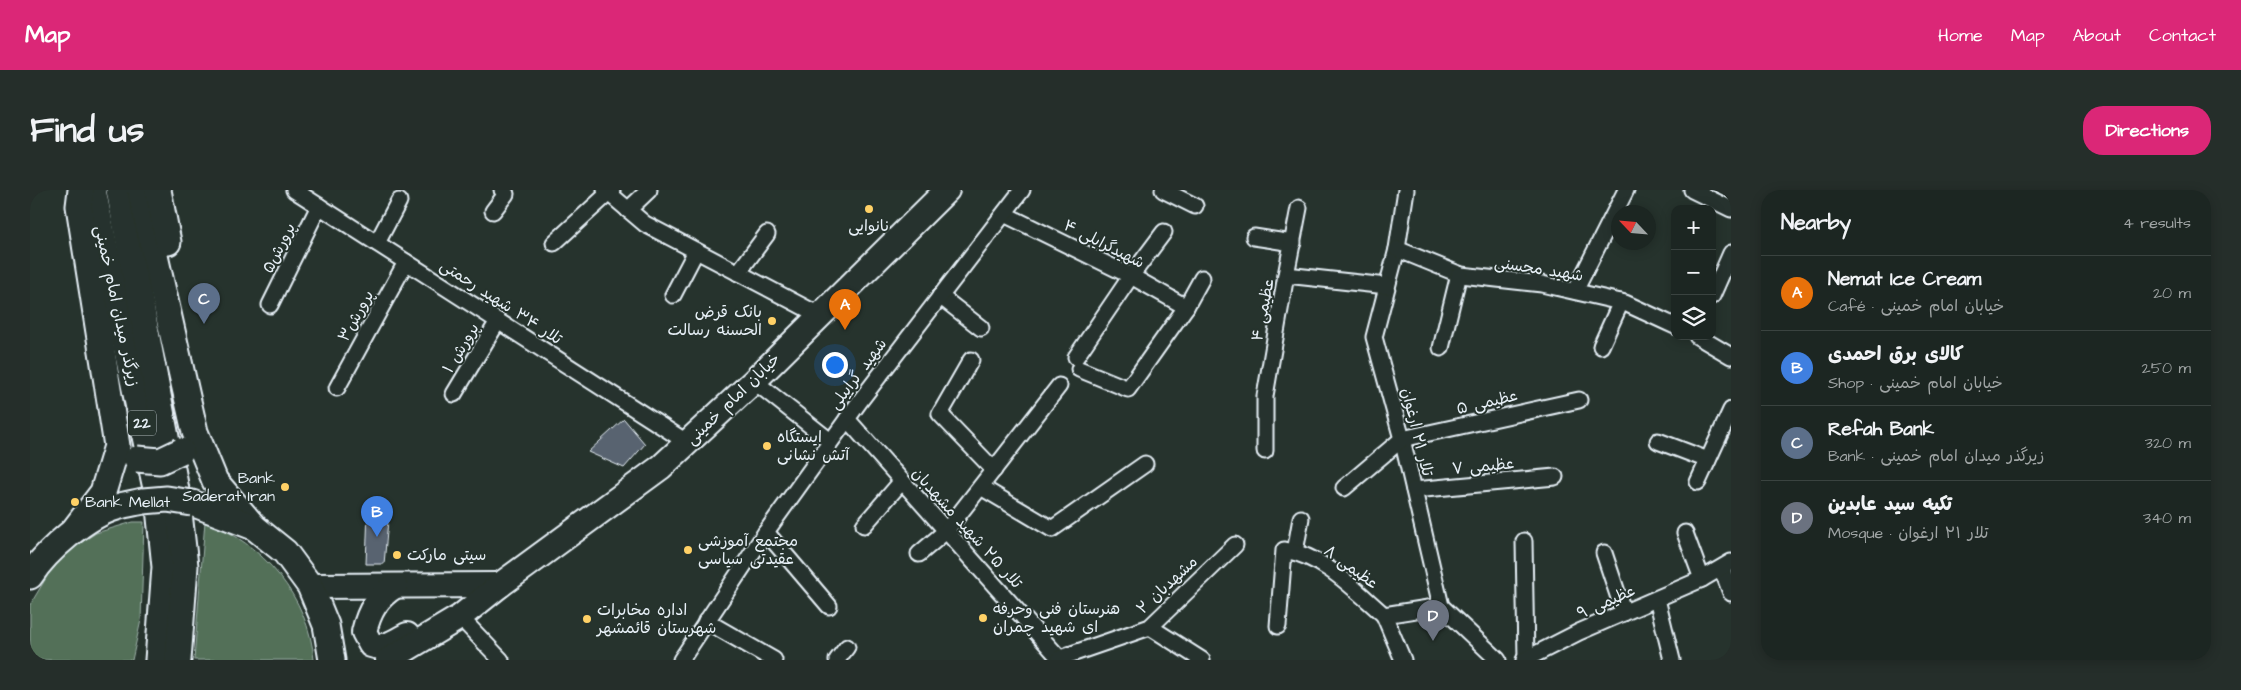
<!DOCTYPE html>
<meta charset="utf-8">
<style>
body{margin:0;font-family:"Architects Daughter","Playpen Sans Arabic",sans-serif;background:#252e2a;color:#f1f3f6}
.controls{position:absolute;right:15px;top:15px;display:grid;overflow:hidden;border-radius:10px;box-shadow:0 2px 12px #0003}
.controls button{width:45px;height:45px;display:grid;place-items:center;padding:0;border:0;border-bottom:1px solid #3a4340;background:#1c2622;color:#f1f3f6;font:25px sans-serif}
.compass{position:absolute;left:1581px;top:15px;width:45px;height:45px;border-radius:50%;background:#1c2622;box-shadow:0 2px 12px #0003;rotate:296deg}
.you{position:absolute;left:804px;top:174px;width:18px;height:18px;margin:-12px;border:4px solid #fff;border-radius:50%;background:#1a73e8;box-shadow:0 0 0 8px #1a73e833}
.badge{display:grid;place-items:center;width:32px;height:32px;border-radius:50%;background:#db2777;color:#fff;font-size:16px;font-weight:700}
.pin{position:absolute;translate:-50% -41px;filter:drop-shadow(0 1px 2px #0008)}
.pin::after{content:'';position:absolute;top:26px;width:18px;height:15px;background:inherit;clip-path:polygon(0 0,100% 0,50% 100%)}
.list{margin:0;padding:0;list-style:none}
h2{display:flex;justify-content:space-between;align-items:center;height:65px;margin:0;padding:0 20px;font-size:21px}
h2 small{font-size:16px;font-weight:400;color:#a0a5a5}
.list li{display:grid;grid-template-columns:32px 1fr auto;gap:15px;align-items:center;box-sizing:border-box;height:75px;padding:0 20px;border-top:1px solid #3a4340}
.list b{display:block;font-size:19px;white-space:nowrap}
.list p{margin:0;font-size:16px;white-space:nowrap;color:#a0a5a5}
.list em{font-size:16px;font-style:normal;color:#a0a5a5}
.icon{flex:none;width:28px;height:28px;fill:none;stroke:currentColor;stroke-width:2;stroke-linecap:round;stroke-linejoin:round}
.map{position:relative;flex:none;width:1701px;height:470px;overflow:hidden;border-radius:20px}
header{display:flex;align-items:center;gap:30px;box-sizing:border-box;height:70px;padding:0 25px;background:#db2777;color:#fff}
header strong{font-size:24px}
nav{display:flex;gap:28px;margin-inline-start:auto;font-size:18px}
.intro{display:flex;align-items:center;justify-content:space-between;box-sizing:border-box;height:120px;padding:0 30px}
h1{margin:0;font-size:35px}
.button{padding:12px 22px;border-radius:20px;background:#db2777;color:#fff;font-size:18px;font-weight:700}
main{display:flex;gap:30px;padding:0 30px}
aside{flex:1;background:#1c2622;border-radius:20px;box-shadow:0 2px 12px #0003}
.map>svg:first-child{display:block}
.green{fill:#527059;stroke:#9db0a8}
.building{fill:#596370;stroke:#e8f1f8}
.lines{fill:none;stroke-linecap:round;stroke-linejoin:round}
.minor-casing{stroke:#e8f1f8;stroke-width:19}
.primary-casing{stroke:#e8f1f8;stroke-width:28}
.trunk-casing{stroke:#e8f1f8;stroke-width:29}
.minor{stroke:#26332d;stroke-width:15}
.primary{stroke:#26332d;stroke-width:24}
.trunk{stroke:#26332d;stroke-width:25}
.trunk-bridge-casing{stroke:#e8f1f8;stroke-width:29;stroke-linecap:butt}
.trunk-bridge{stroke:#26332d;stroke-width:25}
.poi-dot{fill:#ffd166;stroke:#26332d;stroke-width:2}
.labels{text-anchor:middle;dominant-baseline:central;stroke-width:4;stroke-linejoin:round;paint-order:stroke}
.shield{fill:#26332d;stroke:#aeb8bb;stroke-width:1}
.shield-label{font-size:15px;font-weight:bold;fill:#e8f1f8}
.poi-label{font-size:16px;fill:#e8f1f8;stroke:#26332d;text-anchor:start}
.street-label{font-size:16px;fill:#e8f1f8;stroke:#26332d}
</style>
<header>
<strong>Map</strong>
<nav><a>Home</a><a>Map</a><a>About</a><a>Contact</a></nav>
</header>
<div class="intro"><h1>Find us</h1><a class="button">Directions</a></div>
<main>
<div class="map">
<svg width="1701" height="470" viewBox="0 0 1701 470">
<rect width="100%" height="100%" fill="#26332d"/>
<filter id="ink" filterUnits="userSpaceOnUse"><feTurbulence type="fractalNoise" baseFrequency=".02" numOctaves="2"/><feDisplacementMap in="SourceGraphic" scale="10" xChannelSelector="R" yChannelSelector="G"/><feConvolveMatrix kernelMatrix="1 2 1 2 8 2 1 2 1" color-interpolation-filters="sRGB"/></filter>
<g filter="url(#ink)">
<!-- green -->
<g class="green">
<path d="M 175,331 C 232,353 279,407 284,470 L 164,470 Z"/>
<polygon points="103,332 114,332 111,430 102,470 0,470 0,415 22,378 43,358 66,343"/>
</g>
<!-- building -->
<g class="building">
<polygon points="594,229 615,254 594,278 558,262"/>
<polygon points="338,320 359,320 354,374 336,374"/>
</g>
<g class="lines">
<defs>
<g id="minor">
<polyline points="264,0 658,253"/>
<polyline points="575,0 615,34 789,125"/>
<polyline points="1133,0 1165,16"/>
<polyline points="1376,0 1367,59 1344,147 1372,249 1411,416 1468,470"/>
<polyline points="1662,0 1701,19"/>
<polyline points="598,20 619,0"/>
<polyline points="463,21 476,4 472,0"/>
<polyline points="974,24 1101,86 1156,117"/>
<polyline points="1224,47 1263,53"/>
<polyline points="347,53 369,11"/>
<polyline points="524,53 582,0"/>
<polyline points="1367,59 1431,85 1512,94 1595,113 1645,136"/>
<polyline points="708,83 737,44"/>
<polyline points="1256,85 1269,18"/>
<polyline points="1545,101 1596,0"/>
<polyline points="643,105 666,61"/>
<polyline points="910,106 951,138"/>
<polyline points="1682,106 1701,63"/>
<polyline points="240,115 289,16"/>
<polyline points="1667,146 1701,166"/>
<polyline points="1571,156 1591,112"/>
<polyline points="1411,158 1429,84"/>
<polyline points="1046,167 1101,86 1134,42"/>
<polyline points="941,170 910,224 964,280"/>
<polyline points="1049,179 1098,199 1156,117 1172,88"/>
<polyline points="724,191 800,251"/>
<polyline points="307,198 376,72"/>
<polyline points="424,204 468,131"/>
<polyline points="817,229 1031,470"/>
<polyline points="1628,251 1678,270"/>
<polyline points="1235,261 1235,206 1256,85 1357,96"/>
<polyline points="1668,292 1701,220"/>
<polyline points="951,297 1022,339 1115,274"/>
<polyline points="1314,298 1372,249 1549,210"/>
<polyline points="1384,300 1525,287"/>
<polyline points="834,335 872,291"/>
<polyline points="736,342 799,416"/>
<polyline points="1655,343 1672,389"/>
<polyline points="1494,351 1496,469"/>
<polyline points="1265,362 1271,328"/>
<polyline points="1574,363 1594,423"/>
<polyline points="889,364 916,341 1029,196"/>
<polyline points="1692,379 1701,403"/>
<polyline points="1627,409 1642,470"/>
<polyline points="1354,425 1373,470"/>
<polyline points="430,427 471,470"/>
<polyline points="676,431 744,470"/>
<path d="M 1248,436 L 1254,360 C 1294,366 1325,400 1354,425 L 1411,416"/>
<polyline points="1120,437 1172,470"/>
<polyline points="1030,468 1120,437 1205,355"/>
<polyline points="651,470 736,342 830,211 992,0"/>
<polyline points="807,470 817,457"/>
<polyline points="1494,470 1549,442 1672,389 1701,372"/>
</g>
<g id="primary">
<polyline points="280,396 470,395"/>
<path d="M 365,396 C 347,407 339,421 334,442 L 341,455 C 354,460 366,451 377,445"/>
<polyline points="358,470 430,427 470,395 631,277 724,191 917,0"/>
</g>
<g id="trunk">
<polyline points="63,0 128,308 135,377 128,470"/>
<polyline points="89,0 147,305 155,376 148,470"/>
<polyline points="110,0 165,242 185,291 224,337"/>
<polyline points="128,0 138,52"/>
<polyline points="162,313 224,337 255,362 280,396 296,435 302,470"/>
<polyline points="44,340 73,302 87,256 49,16 51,0"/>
<path d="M 0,386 C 16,361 57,325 87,317 C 95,314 105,313 113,311"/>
</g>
</defs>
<!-- minor casing -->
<use href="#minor" class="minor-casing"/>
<!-- primary casing -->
<use href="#primary" class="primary-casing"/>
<!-- trunk casing -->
<use href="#trunk" class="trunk-casing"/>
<!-- minor -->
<use href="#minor" class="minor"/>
<!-- primary -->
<use href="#primary" class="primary"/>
<!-- trunk -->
<use href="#trunk" class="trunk"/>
<defs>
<g id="trunk-bridge">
<polyline points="107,269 130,271 151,261"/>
<polyline points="113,311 137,309 162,313"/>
</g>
</defs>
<!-- trunk-bridge casing -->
<use href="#trunk-bridge" class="trunk-bridge-casing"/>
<!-- trunk-bridge -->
<use href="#trunk-bridge" class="trunk-bridge"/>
</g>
</g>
<!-- markers -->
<g class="poi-dot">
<circle cx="839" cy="19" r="5"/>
<circle cx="742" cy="131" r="5"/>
<circle cx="737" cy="256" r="5"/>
<circle cx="255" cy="297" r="5"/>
<circle cx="45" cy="312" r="5"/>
<circle cx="658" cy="360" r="5"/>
<circle cx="367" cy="365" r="5"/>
<circle cx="953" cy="428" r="5"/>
<circle cx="557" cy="429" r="5"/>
</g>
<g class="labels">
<!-- shield labels -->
<rect class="shield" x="98" y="220.5" width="28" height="25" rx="4"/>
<g class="shield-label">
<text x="112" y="233">22</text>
</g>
<!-- poi labels -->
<g class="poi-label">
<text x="839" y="36" text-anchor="middle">نانوایی</text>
<text x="732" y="122" text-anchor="end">بانک قرض<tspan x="732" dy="18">الحسنه رسالت</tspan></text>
<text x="747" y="247">ایستگاه<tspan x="747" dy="18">آتش نشانی</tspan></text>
<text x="245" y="288" text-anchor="end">Bank<tspan x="245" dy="18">Saderat Iran</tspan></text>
<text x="55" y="312">Bank Mellat</text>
<text x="668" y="351">مجتمع آموزشی<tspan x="668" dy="18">عقیدتی سیاسی</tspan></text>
<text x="377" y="365">سیتی مارکت</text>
<text x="963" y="419">هنرستان فنی وحرفه<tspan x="963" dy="18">ای شهید چمران</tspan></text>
<text x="567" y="420">اداره مخابرات<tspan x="567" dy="18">شهرستان قائمشهر</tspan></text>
</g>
<!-- street labels -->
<g class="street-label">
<text transform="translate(1074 54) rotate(27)">شهیدگرایلی ۴</text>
<text transform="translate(249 58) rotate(-63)">پرورش۵</text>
<text transform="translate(1509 79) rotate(9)">شهید محسنی</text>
<text transform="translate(471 112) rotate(33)">تلار ۳۴ شهید رحمتی</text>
<text transform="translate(87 116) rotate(78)">زیرگذر میدان امام خمینی</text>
<text transform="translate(1233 120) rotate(-79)">عظیمی ۴</text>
<text transform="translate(326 126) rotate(-61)">پرورش۳</text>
<text transform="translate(431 158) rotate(-59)">پرورش ۱</text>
<text transform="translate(828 184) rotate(-53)">شهید گراییلی</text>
<text transform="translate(703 209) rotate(-44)">خیابان امام خمینی</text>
<text transform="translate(1457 212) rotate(-13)">عظیمی ۵</text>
<text transform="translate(1387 242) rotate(76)">تلار ۲۱ ارغوان</text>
<text transform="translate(1453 276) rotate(-5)">عظیمی ۷</text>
<text transform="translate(937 338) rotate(48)">تلار ۲۵ شهید مشهدبان</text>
<text transform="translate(1321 377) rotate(36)">عظیمی ۸</text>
<text transform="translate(1137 395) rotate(-43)">مشهدبان ۲</text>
<text transform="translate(1576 412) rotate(-24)">عظیمی ۹</text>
</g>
</g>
</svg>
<div class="controls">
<button>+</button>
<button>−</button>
<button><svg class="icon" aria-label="layers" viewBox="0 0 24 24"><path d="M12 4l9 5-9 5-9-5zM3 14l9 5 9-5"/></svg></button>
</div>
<svg class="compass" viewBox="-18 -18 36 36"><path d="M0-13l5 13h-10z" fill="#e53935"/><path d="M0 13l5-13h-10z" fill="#a0a5a5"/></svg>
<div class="you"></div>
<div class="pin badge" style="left:815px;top:140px;background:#e8710a">A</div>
<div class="pin badge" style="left:347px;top:347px;background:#3f7fe0">B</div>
<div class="pin badge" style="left:174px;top:134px;background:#5c6f8a">C</div>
<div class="pin badge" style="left:1403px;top:451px;background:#6b7280">D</div>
</div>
<aside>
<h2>Nearby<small>4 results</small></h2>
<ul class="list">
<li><span class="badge" style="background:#e8710a">A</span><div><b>Nemat Ice Cream</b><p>Café · خیابان امام خمینی</p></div><em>20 m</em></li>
<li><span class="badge" style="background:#3f7fe0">B</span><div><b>کالای برق احمدی</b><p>Shop · خیابان امام خمینی</p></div><em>250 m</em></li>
<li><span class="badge" style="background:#5c6f8a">C</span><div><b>Refah Bank</b><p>Bank · زیرگذر میدان امام خمینی</p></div><em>320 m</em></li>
<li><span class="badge" style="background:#6b7280">D</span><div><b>تکیه سید عابدین</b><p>Mosque · تلار ۲۱ ارغوان</p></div><em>340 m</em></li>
</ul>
</aside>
</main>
